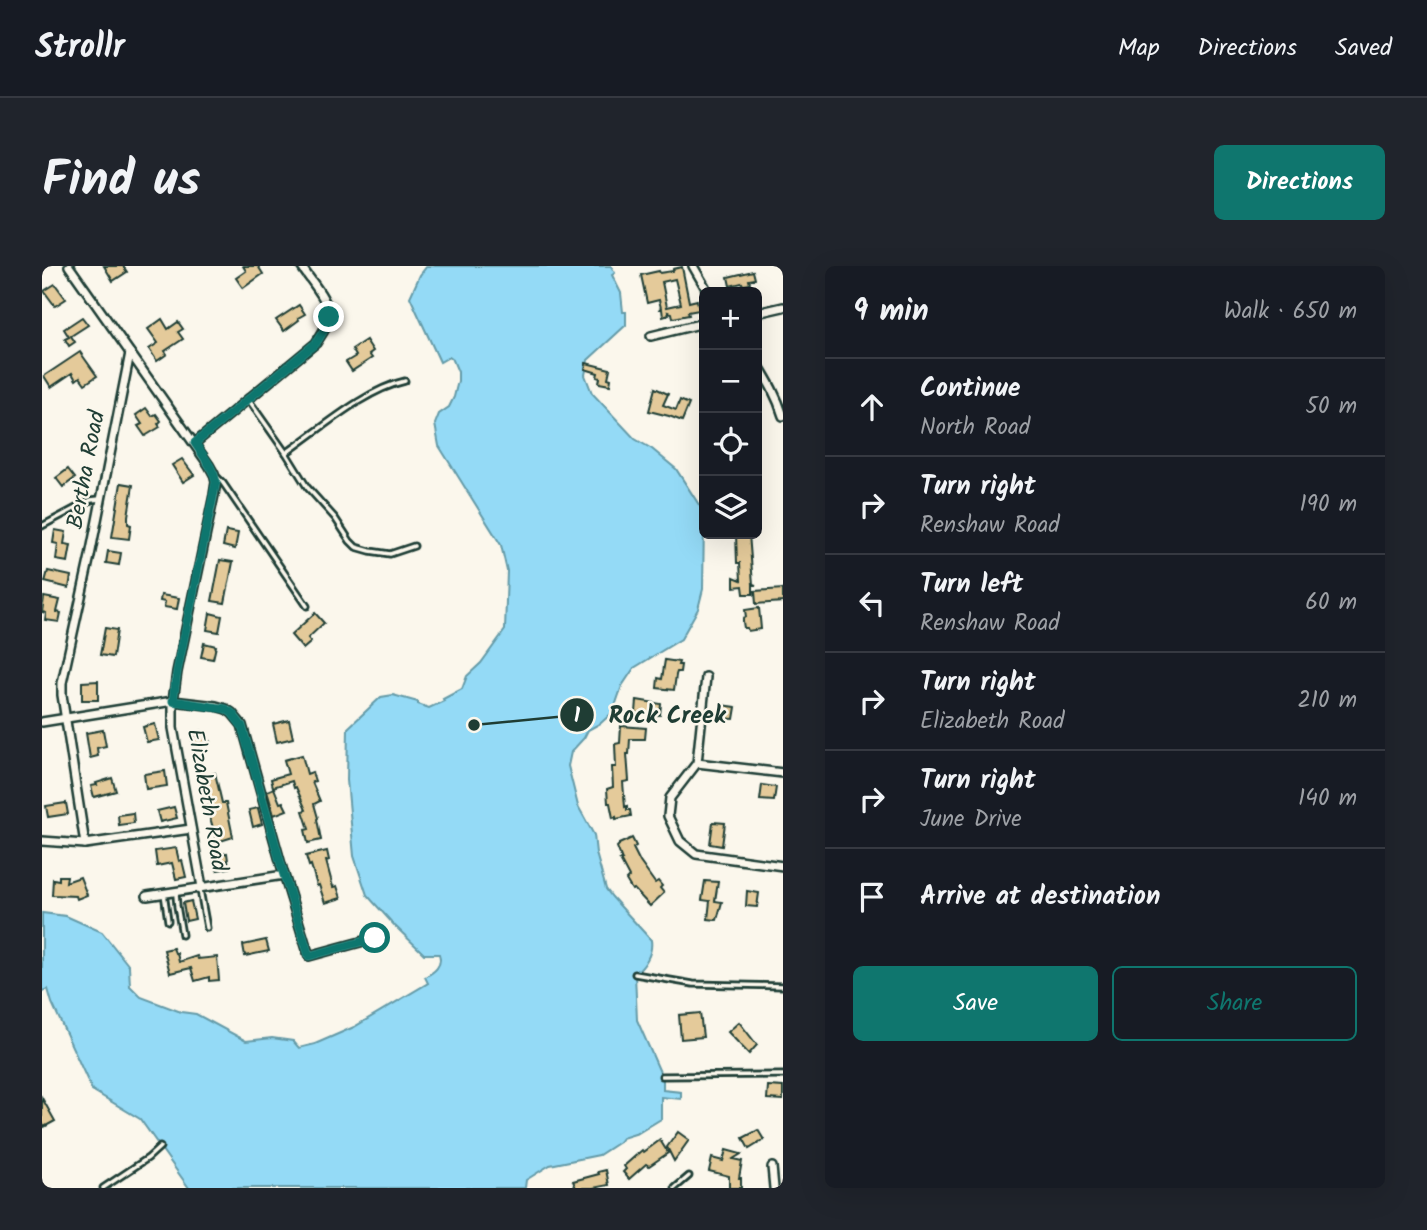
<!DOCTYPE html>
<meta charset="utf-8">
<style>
body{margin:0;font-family:Kalam,sans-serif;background:#20242c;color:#f1f3f6}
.controls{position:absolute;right:21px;top:21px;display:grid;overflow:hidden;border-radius:10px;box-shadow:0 7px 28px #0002}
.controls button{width:63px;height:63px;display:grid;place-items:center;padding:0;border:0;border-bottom:2px solid #363941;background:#171b24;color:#f1f3f6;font:35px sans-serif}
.stop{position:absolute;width:21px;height:21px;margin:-16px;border:5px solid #0f766e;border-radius:50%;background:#fff}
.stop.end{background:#0f766e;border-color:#fff;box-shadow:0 2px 7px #0008}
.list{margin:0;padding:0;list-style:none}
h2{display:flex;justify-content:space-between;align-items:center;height:91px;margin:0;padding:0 28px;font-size:30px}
h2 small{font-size:23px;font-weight:400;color:#9ea1a6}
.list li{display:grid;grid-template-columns:46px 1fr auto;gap:21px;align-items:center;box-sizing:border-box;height:98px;padding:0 28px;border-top:2px solid #363941}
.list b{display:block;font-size:26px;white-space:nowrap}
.list p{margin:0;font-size:23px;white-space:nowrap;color:#9ea1a6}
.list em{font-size:23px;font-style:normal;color:#9ea1a6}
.actions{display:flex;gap:14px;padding:21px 28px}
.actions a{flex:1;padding:16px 0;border:2px solid #0f766e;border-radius:10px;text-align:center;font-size:24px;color:#0f766e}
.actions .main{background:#0f766e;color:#fff}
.icon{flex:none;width:38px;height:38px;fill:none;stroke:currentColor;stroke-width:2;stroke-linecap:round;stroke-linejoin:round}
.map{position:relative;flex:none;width:741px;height:922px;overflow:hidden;border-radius:10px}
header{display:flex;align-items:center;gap:42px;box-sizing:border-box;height:98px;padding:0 35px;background:#171b24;border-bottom:2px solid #363941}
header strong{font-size:33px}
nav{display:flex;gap:38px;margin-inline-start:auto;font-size:24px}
.intro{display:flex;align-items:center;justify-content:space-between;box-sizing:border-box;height:168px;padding:0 42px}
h1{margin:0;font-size:49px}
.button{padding:18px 32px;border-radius:10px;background:#0f766e;color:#fff;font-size:24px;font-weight:700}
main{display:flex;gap:42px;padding:0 42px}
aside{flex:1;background:#171b24;border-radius:10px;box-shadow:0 7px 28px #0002}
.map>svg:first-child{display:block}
.water{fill:#94daf6;stroke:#659ba8;stroke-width:2}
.building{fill:#e4ca9a;stroke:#1f3d34;stroke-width:2;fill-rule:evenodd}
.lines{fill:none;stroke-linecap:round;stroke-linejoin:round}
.lane-casing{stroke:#1f3d34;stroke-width:9}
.street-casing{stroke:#1f3d34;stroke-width:12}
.lane{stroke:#fbf7ec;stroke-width:3.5}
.street{stroke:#fbf7ec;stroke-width:7}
.route{stroke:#0f766e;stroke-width:9}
.labels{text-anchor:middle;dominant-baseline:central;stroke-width:5;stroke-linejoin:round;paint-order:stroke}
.street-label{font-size:23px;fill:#1f3d34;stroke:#fbf7ec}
.leader{fill:none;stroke:#1f3d34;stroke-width:2.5}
.callout-dot{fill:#1f3d34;stroke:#fbf7ec;stroke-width:2.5}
.mark-label{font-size:21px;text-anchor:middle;font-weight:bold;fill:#fff}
.callout-label{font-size:24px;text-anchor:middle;font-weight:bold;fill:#1f3d34;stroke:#fbf7ec;stroke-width:5;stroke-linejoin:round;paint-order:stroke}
</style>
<header>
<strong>Strollr</strong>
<nav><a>Map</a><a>Directions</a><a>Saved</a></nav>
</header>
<div class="intro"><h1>Find us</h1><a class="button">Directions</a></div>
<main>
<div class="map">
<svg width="741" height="922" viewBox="0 0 741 922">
<rect width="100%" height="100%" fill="#fbf7ec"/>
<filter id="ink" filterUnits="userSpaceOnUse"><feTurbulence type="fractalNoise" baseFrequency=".0143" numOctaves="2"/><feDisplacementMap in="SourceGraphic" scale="14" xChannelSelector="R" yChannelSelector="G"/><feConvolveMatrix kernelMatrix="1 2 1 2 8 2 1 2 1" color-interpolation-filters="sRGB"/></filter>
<g filter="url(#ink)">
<!-- water -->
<path class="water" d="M 385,0 L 569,0 L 573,7 L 570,9 L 579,27 L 581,46 L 584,46 L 584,59 L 546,94 L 543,109 L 550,127 L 593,173 L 610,183 L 634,203 L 659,242 L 662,255 L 661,323 L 656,343 L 639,373 L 592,402 L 580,420 L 571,446 L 559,457 L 546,464 L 542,472 L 529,486 L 526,500 L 536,540 L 552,569 L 554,587 L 564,623 L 570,631 L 609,674 C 611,687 603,700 593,708 L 595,754 L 621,813 L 621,824 L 639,826 L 639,833 L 619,831 L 619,853 L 596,867 L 580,872 L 577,876 L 557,889 L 508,899 L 484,914 L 483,922 L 147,922 L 98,853 L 50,824 L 10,737 L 6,723 L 0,725 L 0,647 L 24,650 L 60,666 L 87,700 L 88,720 L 99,731 L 139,746 L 154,748 L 204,775 L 230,772 L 251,775 L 257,782 L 273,778 L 312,761 L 386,717 L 383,711 C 392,706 401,700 397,688 L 382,688 L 353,660 L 325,629 L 312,590 L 305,514 L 306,462 L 339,431 L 351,429 L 376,436 L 376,438 L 387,442 L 402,435 L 401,433 L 420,423 L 425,410 L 439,397 L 463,364 L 465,305 L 459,279 L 397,180 L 393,158 L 397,148 L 407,141 L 412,131 L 416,115 L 416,106 L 411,94 L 407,91 L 398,96 L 368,31 L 378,9 Z"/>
<!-- building -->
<g class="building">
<polygon points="62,0 81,0 85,6 71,15"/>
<polygon points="201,0 216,0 221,8 201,22 194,12 204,5"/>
<path d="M 640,1 L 647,36 L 655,34 L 657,44 L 646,46 L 647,49 L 631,52 L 630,47 L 626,46 L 627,49 L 621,51 L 620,43 L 617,43 L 619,42 L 617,34 L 605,37 L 599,9 L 617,5 L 618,7 L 631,5 L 631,3 ZM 633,13 L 639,38 L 625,41 L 620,16 Z"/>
<polygon points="711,5 713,13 707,14 708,18 701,19 700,17 688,20 686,11"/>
<polygon points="13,18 24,33 13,40 2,25"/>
<polygon points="257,39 263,48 256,52 257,54 242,65 234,54"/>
<polygon points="40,51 46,59 29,70 33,76 27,80 23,73 27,71 22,63"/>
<polygon points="120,53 126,63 136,56 141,63 136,66 141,73 123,85 125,88 115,95 107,83 116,77 106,63"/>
<polygon points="324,74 331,85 327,88 330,92 310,105 304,96 314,90 310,83"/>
<polygon points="38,86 55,110 43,118 38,111 34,114 30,107 9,121 2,110"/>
<polygon points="544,97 568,103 566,112 569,113 568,119 557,117 558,112 555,111 556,107 543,103"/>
<polygon points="613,122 626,128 621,139 634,144 638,134 647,138 640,155 627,150 607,145"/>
<polygon points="104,142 110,150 114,148 119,155 116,158 118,161 103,170 96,160 100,158 94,149"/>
<polygon points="140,193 152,209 141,216 130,199"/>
<polygon points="26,203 33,212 21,221 14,212"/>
<polygon points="79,217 91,219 86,250 86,258 89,259 87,273 70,271"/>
<polygon points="13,264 24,266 22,278 29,279 26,296 14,294 16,278 11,277"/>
<polygon points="184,265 196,267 193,283 181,280"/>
<polygon points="694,268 707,268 711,318 714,319 711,319 711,328 702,328 701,320 692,321 692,311 699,314 698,297 695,297"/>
<polygon points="66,285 79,287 77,299 64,297"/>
<polygon points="178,294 191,296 183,337 170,335"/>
<polygon points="6,305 29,310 27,322 3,316"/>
<polygon points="741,323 741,336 714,338 713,325"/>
<polygon points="119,329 137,332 135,343 122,341 123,336 118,335"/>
<polygon points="2,331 18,334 15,346 19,347 17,356 3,354 4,347 0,346"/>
<polygon points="717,342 719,363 706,365 705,362 702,362 701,356 701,352 704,351 703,344"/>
<polygon points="168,347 180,350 177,366 165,364"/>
<polygon points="273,347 282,357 266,372 269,376 261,383 249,369"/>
<polygon points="63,362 75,364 71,391 58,389"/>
<polygon points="162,377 174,380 171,393 159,391"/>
<polygon points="623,394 637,396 636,399 639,399 638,406 635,406 634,409 632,424 615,422 616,412 620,413"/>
<polygon points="56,415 56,434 40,434 40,416"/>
<polygon points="595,434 619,438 618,449 594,447"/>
<polygon points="679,439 694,441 692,453 677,452"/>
<polygon points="247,454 251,472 235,476 231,458"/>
<polygon points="113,458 117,474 105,476 101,461"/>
<polygon points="579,460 604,462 603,473 588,473 587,488 585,488 587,515 581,516 583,541 585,540 585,544 588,544 589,550 574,553 574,551 571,552 568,537 566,537 565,523 571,521 570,501 574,501 573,478 578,477"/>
<polygon points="61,464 64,480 55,482 56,490 48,492 44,467"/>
<polygon points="159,465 169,476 160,484 150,474"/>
<polygon points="260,489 265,508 270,506 273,515 270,516 278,535 272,538 276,552 275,553 279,574 266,577 263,564 267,563 261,545 264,544 254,521 252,522 250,515 231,521 229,513 246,508 242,494"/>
<polygon points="123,505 125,520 104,523 102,508"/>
<polygon points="173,507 180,537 184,537 191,571 175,576 169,555 166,540 169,539 162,510"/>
<polygon points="70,512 74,525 52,531 49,520 55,519 54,517"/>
<polygon points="720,519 734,521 732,535 718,534"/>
<polygon points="232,522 238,537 241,536 245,544 232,549 225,525"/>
<polygon points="24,537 26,548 6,551 4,540"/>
<polygon points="132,541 135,552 118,556 115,545"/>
<polygon points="216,542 220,558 211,561 207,544"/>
<polygon points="91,547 92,557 77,559 76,549"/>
<polygon points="671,556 683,557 680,580 668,578"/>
<polygon points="590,572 594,580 591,582 598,596 613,617 616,615 620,620 618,622 622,627 608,640 592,623 590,624 584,614 587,611 578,594 580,594 575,581 577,579 577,578"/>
<polygon points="134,582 137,595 140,594 144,611 134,613 130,597 115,600 113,585"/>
<polygon points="285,585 287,594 284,595 291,621 295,620 299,632 283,637 277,619 275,620 269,599 267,600 264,590"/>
<polygon points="185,587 187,602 175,604 172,589"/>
<polygon points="17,610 25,610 24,616 38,611 45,629 35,633 34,630 10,629 11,613 17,614"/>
<polygon points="663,615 676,616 673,635 680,636 675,654 666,653 668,635 660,634"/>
<polygon points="705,625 717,627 715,641 704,640"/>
<polygon points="149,635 153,653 144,655 141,637"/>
<polygon points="224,674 227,685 203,690 201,679"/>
<polygon points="131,682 133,687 135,687 137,696 155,690 156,693 175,691 177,714 167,715 167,711 153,715 149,702 128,707 122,684"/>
<polygon points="658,747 661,771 639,773 637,749"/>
<polygon points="697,756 715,779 707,788 686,766"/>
<polygon points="726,820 741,821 741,834 725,833"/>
<polygon points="0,832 13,855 2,861 0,856"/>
<polygon points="716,864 722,874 707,883 701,872"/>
<polygon points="636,866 647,874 632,895 625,881"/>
<polygon points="618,874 626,887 607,900 604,898 587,913 581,906 584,903 582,900 600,884 602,886"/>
<polygon points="684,884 699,888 691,893 700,895 697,912 699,912 699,922 687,922 687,910 667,905 670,892 681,895"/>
<polygon points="564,904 567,919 551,922 534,922 531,915 557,908 556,906"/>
</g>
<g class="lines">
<defs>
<g id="lane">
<polyline points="206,133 244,187 265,221 293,252 308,275 314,281 328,285 348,288 372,280"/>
<path d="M 244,187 C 278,164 322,124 363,115"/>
<polyline points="174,210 181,217 265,340"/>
<polyline points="0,260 49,234 58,233"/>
<polyline points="158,624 165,662"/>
<polyline points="122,627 126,655"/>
<polyline points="134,628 135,640 140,669"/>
<polyline points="593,708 651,718 741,720"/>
<polyline points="620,810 741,809"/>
<polyline points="61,922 106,892 118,881"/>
<polyline points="633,922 647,910"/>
</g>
<g id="street">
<polyline points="27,0 167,199 172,208 174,216 172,229 135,406 131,435 131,462 160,621"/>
<polyline points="651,0 666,26"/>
<polyline points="715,47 741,41"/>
<polyline points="609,70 662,57"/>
<path d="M 715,97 C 726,115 735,130 741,150"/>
<path d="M 153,177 L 274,77 C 279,69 286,60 287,51 C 288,35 267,13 259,0"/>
<polyline points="664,411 655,497 628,532 626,550 638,575 654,588 741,600"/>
<polyline points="0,456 131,435 174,440 184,443 190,447 200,459 242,609 267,690 333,672"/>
<polyline points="655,497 741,507"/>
<polyline points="0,575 43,578 149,563"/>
<polyline points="43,578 20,429 20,417 48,290 88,87"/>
<polyline points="105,630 242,609"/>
<polyline points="730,901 732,922"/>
</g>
</defs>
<!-- lane casing -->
<use href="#lane" class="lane-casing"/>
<!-- street casing -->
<use href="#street" class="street-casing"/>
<!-- lane -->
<use href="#lane" class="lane"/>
<!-- street -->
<use href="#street" class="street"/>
</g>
</g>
<g class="lines" filter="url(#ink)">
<!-- route -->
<path class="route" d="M 287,51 L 284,61 L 274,77 L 153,177 C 161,190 171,201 174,216 L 135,406 L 131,435 L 184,443 L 190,447 L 200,460 L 242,609 L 267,690 L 333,672"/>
</g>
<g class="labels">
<!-- street labels -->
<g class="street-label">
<text transform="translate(45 204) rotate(-79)">Bertha Road</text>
<text transform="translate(164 534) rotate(80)">Elizabeth Road</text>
</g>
</g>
<!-- callouts -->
<path class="leader" d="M432 459L535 449"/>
<g class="callout-dot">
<circle cx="432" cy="459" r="7"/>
<circle cx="535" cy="449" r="18"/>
</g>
<g class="mark-label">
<text x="535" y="456">1</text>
</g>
<g class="callout-label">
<text x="625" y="457">Rock Creek</text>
</g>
</svg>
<div class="controls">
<button>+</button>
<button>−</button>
<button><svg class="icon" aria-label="locate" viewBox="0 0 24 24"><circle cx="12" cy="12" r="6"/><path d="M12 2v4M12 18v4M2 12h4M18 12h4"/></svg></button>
<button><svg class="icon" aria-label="layers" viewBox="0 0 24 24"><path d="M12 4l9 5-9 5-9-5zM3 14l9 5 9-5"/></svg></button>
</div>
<div class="stop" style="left:333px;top:672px"></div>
<div class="stop end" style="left:287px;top:51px"></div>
</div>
<aside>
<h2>9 min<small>Walk · 650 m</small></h2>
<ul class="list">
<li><svg class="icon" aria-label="ahead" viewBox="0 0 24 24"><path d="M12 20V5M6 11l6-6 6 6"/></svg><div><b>Continue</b><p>North Road</p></div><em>50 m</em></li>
<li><svg class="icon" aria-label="right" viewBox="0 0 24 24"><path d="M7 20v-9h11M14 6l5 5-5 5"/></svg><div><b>Turn right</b><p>Renshaw Road</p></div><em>190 m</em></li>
<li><svg class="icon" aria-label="left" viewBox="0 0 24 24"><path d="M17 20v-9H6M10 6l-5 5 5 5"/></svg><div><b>Turn left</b><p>Renshaw Road</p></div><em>60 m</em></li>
<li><svg class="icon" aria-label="right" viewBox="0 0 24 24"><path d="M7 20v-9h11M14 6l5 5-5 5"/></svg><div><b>Turn right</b><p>Elizabeth Road</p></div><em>210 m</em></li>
<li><svg class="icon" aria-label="right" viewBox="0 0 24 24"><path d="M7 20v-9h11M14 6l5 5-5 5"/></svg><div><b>Turn right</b><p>June Drive</p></div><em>140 m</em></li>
<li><svg class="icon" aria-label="arrive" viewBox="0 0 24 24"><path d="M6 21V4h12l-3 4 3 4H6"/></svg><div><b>Arrive at destination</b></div></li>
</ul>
<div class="actions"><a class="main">Save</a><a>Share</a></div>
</aside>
</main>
